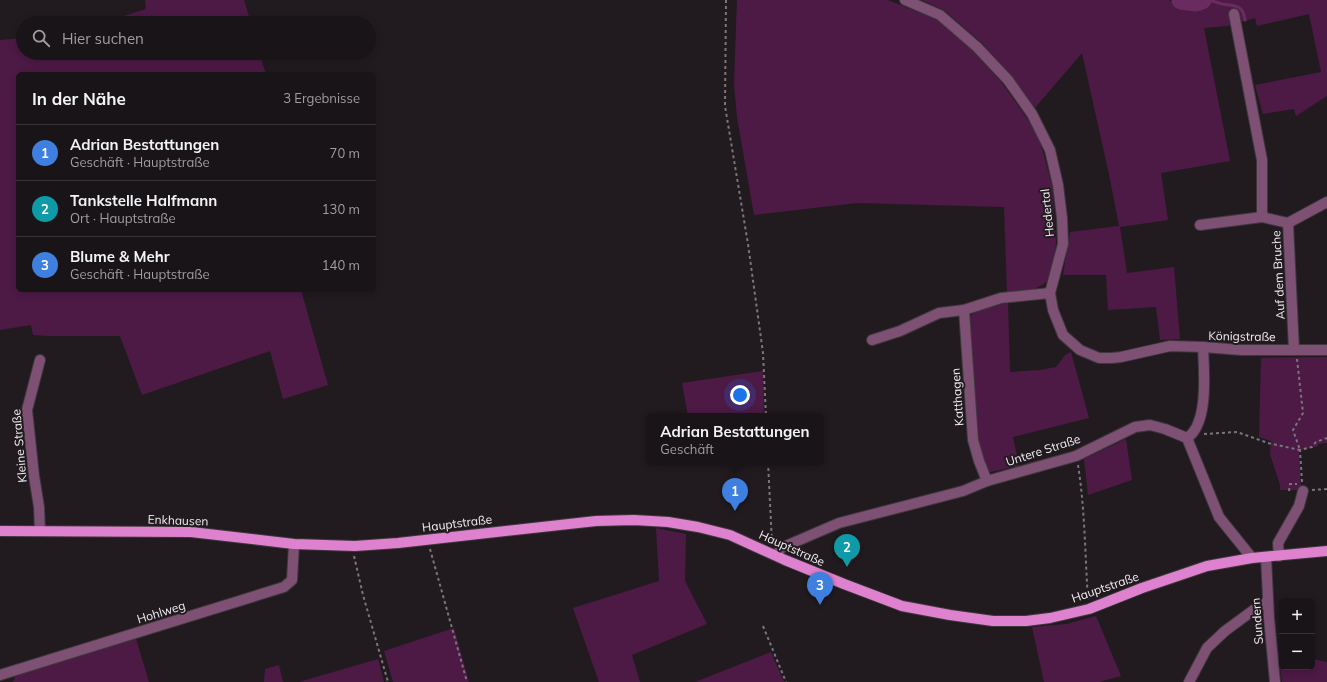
<!DOCTYPE html>
<html lang="de">
<meta charset="utf-8">
<style>
body{margin:0;font-family:Mulish,sans-serif;background:#262125;color:#f1f3f6}
.controls{position:absolute;right:12px;bottom:12px;display:grid;overflow:hidden;border-radius:6px;box-shadow:0 2px 10px #0003}
.controls button{width:36px;height:36px;display:grid;place-items:center;padding:0;border:0;border-bottom:1px solid #373337;background:#191418;color:#f1f3f6;font:20px sans-serif}
.you{position:absolute;left:740px;top:395px;width:14px;height:14px;margin:-10px;border:3px solid #fff;border-radius:50%;background:#1a73e8;box-shadow:0 0 0 6px #1a73e833}
.badge{display:grid;place-items:center;width:26px;height:26px;border-radius:50%;background:#59cebe;color:#fff;font-size:13px;font-weight:700}
.pin{position:absolute;translate:-50% -33px;filter:drop-shadow(0 1px 2px #0008)}
.pin::after{content:'';position:absolute;top:21px;width:14px;height:12px;background:inherit;clip-path:polygon(0 0,100% 0,50% 100%)}
.popup{position:absolute;left:646px;top:413px;width:178px;height:52px;box-sizing:border-box;display:grid;place-content:center;border-radius:6px;background:#191418;filter:drop-shadow(0 1px 3px #0005);font-size:13px;white-space:nowrap;color:#9f9ea2}
.popup b{font-size:15px;color:#f1f3f6}
.popup::after{content:'';position:absolute;left:50%;top:100%;margin-left:-8px;border:8px solid transparent;border-top-color:#191418}
.list{margin:0;padding:0;list-style:none}
h2{display:flex;justify-content:space-between;align-items:center;height:52px;margin:0;padding:0 16px;font-size:17px}
h2 small{font-size:13px;font-weight:400;color:#9f9ea2}
.list li{display:grid;grid-template-columns:26px 1fr auto;gap:12px;align-items:center;box-sizing:border-box;height:56px;padding:0 16px;border-top:1px solid #373337}
.list b{display:block;font-size:15px;white-space:nowrap}
.list p{margin:0;font-size:13px;white-space:nowrap;color:#9f9ea2}
.list em{font-size:13px;font-style:normal;color:#9f9ea2}
.icon{flex:none;width:22px;height:22px;fill:none;stroke:currentColor;stroke-width:2;stroke-linecap:round;stroke-linejoin:round}
.map{position:relative;flex:none;width:1327px;height:682px;overflow:hidden}
.search{position:absolute;background:#191418;box-shadow:0 2px 10px #0003;left:16px;top:16px;width:360px;height:44px;display:flex;align-items:center;gap:10px;box-sizing:border-box;padding:0 14px;border-radius:22px;color:#9f9ea2;font-size:15px}
.panel{position:absolute;background:#191418;box-shadow:0 2px 10px #0003;left:16px;top:72px;width:360px;height:220px;border-radius:6px}
.map>svg:first-child{display:block}
.green{fill:#4d1a46}
.lines{fill:none;stroke-linecap:round;stroke-linejoin:round}
.stream{stroke:#6a2b61;stroke-width:3}
.river{stroke:#6a2b61;stroke-width:19}
.minor-casing{stroke:#3e383d;stroke-width:12}
.major-casing{stroke:#3e383d;stroke-width:12}
.path{stroke:#7b767a;stroke-width:2;stroke-dasharray:3 3;stroke-linecap:butt}
.minor{stroke:#7d5074;stroke-width:10}
.major{stroke:#de81ce;stroke-width:10}
.labels{text-anchor:middle;dominant-baseline:central;stroke-width:4;stroke-linejoin:round;paint-order:stroke}
.street-label{font-size:12px;fill:#f1ecf0;stroke:#211b20}
</style>
<div class="map">
<svg width="1327" height="682" viewBox="0 0 1327 682">
<rect width="100%" height="100%" fill="#211b20"/>
<!-- green -->
<g class="green">
<polygon points="145,0 244,0 251,23 101,23 146,9"/>
<polygon points="737,0 888,0 940,21 972,49 1002,83 1038,134 1052,185 1056,243 1052,276 1044,284 1032,290 1007,292 1004,207 857,203 754,215 737,117 734,84"/>
<polygon points="922,0 1168,0 1187,6 1193,6 1212,0 1327,0 1327,96 1296,116 1294,109 1263,114 1255,85 1321,72 1309,14 1257,26 1255,18 1227,26 1204,28 1230,161 1161,173 1168,220 1120,227 1127,273 1174,267 1180,339 1160,340 1156,307 1108,310 1106,275 1063,275 1070,232 1119,226 1110,179 1082,53 1034,109 1013,78 981,42 944,10"/>
<polygon points="23,38 23,53 259,53 266,74 18,74 18,290 301,290 328,385 283,399 270,351 142,395 120,336 50,336 33,335 31,325 0,330 0,40"/>
<polygon points="1008,303 1010,372 1040,370 1056,367 1065,355 1071,352 1089,418 1013,437 1019,466 990,472 985,468 976,435 969,324 971,315 981,309"/>
<polygon points="1327,357 1327,443 1318,444 1318,446 1299,451 1301,490 1280,490 1280,485 1270,454 1271,441 1259,437 1261,358"/>
<polygon points="763,371 764,416 688,416 682,383"/>
<polygon points="1126,439 1132,480 1088,495 1084,459"/>
<polygon points="656,528 686,534 685,581 707,624 632,655 640,682 599,682 573,608 659,581"/>
<polygon points="1096,616 1121,676 1099,682 1044,682 1032,627 1066,624"/>
<polygon points="454,628 469,682 393,682 384,651"/>
<polygon points="136,639 149,682 13,682 15,677 19,673"/>
<polygon points="771,652 784,682 695,682"/>
<polygon points="1278,652 1282,653 1282,667 1312,667 1312,659 1327,662 1327,682 1282,682"/>
<polygon points="378,659 384,682 299,682"/>
<polygon points="279,665 283,682 264,682 265,669"/>
</g>
<g class="lines">
<!-- stream -->
<path class="stream" d="M 1209,0 C 1213,1 1218,3 1222,4 C 1235,6 1243,4 1245,20"/>
<!-- river -->
<polyline class="river" points="1181,0 1196,2 1202,0"/>
<defs>
<g id="minor">
<polyline points="905,0 940,15 977,47 1008,80 1032,114 1050,150 1058,185 1062,218 1063,244 1050,293 1053,310 1063,335 1080,350 1099,358 1112,358 1121,357 1170,346 1203,347"/>
<polyline points="1234,14 1262,160 1262,217"/>
<polyline points="1200,225 1262,217 1288,223"/>
<polyline points="872,340 900,331 939,313 964,310"/>
<polyline points="1294,350 1288,223 1327,202"/>
<path d="M 1187,438 C 1209,424 1204,371 1203,347 L 1241,350 L 1327,350"/>
<polyline points="987,481 979,461 973,440 964,310 1001,298 1050,293"/>
<polyline points="40,531 39,507 34,476 27,410 40,360"/>
<polyline points="777,555 781,548 839,523 963,491 987,481 1076,456 1135,427 1150,425 1165,429 1187,438 1219,517 1252,558"/>
<polyline points="1279,556 1278,543 1299,506 1303,491"/>
<polyline points="1266,557 1269,618 1275,682"/>
<polyline points="0,675 284,587 292,580 294,544"/>
<polyline points="1189,682 1207,648 1225,631 1259,606 1268,601"/>
</g>
<polyline id="major" points="0,531 191,532 294,544 355,546 398,543 596,521 634,520 668,522 698,527 730,535 785,560 844,584 902,606 950,615 993,621 1026,621 1050,618 1089,609 1142,588 1207,566 1252,558 1327,551"/>
</defs>
<!-- minor casing -->
<use href="#minor" class="minor-casing"/>
<!-- major casing -->
<use href="#major" class="major-casing"/>
<!-- path -->
<g class="path">
<polyline points="726,0 725,106 748,244 763,353 766,416"/>
<polyline points="1297,359 1303,413 1293,430 1300,450"/>
<polyline points="1204,434 1237,432 1268,443 1300,450"/>
<polyline points="768,462 772,543"/>
<path d="M 1078,465 C 1085,509 1085,555 1088,600"/>
<polyline points="1302,482 1300,450 1312,447 1316,442 1327,438"/>
<polyline points="1312,490 1327,489"/>
<polyline points="1289,491 1290,484 1297,484"/>
<polyline points="430,549 467,682"/>
<polyline points="354,556 363,595 388,682"/>
<polyline points="763,626 786,682"/>
</g>
<!-- minor -->
<use href="#minor" class="minor"/>
<!-- major -->
<use href="#major" class="major"/>
</g>
<g class="labels">
<!-- street labels -->
<g class="street-label">
<text transform="translate(1047 213) rotate(-96)">Hedertal</text>
<text transform="translate(1278 275) rotate(-93)">Auf dem Bruche</text>
<text transform="translate(1242 336) rotate(1)">Königstraße</text>
<text transform="translate(957 397) rotate(-94)">Katthagen</text>
<text transform="translate(19 446) rotate(-95)">Kleine Straße</text>
<text transform="translate(1043 450) rotate(-18)">Untere Straße</text>
<text transform="translate(178 520) rotate(2)">Enkhausen</text>
<text transform="translate(457 523) rotate(-7)">Hauptstraße</text>
<text transform="translate(792 548) rotate(24)">Hauptstraße</text>
<text transform="translate(1105 587) rotate(-19)">Hauptstraße</text>
<text transform="translate(161 612) rotate(-17)">Hohlweg</text>
<text transform="translate(1257 621) rotate(-94)">Sundern</text>
</g>
</g>
</svg>
<div class="controls">
<button>+</button>
<button>−</button>
</div>
<div class="you"></div>
<div class="pin badge" style="left:735px;top:511px;background:#3f7fe0">1</div>
<div class="popup"><b>Adrian Bestattungen</b>Geschäft</div>
<div class="pin badge" style="left:847px;top:567px;background:#0f9aa8">2</div>
<div class="pin badge" style="left:820px;top:605px;background:#3f7fe0">3</div>
<div class="search"><svg class="icon" aria-label="search" viewBox="0 0 24 24"><circle cx="10" cy="10" r="6"/><path d="M15 15l6 6"/></svg>Hier suchen</div>
<section class="panel">
<h2>In der Nähe<small>3 Ergebnisse</small></h2>
<ul class="list">
<li><span class="badge" style="background:#3f7fe0">1</span><div><b>Adrian Bestattungen</b><p>Geschäft · Hauptstraße</p></div><em>70 m</em></li>
<li><span class="badge" style="background:#0f9aa8">2</span><div><b>Tankstelle Halfmann</b><p>Ort · Hauptstraße</p></div><em>130 m</em></li>
<li><span class="badge" style="background:#3f7fe0">3</span><div><b>Blume &amp; Mehr</b><p>Geschäft · Hauptstraße</p></div><em>140 m</em></li>
</ul>
</section>
</div>
